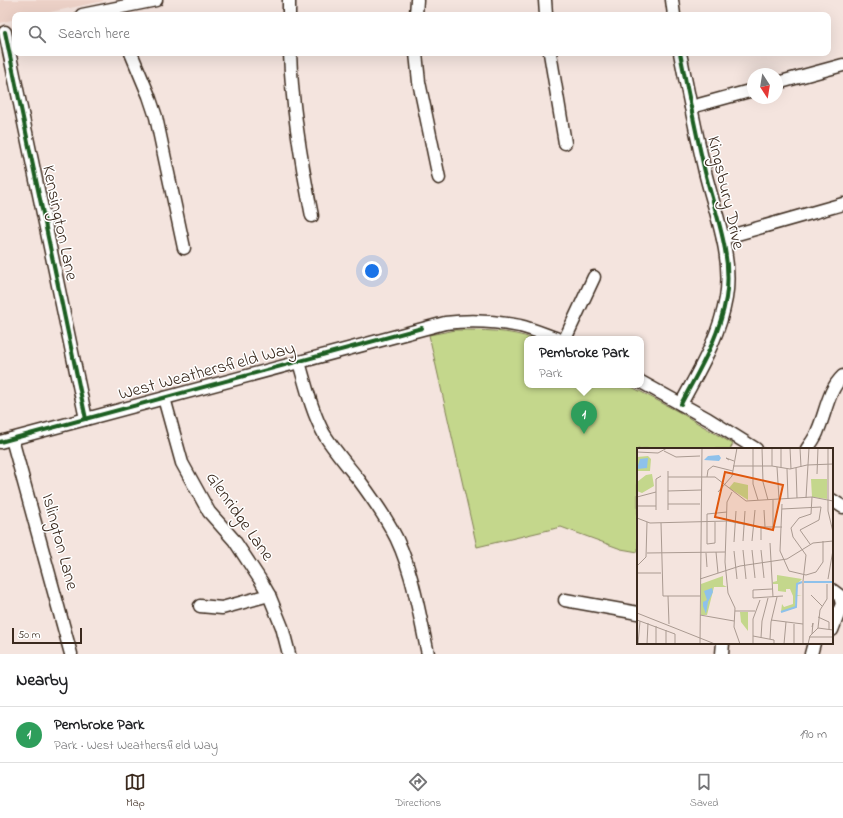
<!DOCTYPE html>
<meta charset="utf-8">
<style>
body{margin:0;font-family:"Indie Flower",sans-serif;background:#f2f2f2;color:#202124}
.compass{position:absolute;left:747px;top:68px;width:36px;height:36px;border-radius:50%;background:#fff;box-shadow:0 4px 16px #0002;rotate:168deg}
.scale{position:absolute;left:12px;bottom:10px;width:70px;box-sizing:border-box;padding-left:4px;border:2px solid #3b2a1e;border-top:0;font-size:11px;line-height:14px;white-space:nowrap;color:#3b2a1e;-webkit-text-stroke:3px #fff;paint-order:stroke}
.you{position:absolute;left:372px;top:271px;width:14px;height:14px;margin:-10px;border:3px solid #fff;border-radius:50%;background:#1a73e8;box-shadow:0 0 0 6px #1a73e833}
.badge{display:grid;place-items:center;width:26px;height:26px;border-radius:50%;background:#3b2a1e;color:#fff;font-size:13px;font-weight:700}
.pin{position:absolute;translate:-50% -33px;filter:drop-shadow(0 1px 2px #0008)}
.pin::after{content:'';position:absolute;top:21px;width:14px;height:12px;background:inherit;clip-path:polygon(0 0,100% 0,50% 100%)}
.popup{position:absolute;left:524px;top:336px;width:120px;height:52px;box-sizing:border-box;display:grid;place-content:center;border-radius:8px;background:#fff;filter:drop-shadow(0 1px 3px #0005);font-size:13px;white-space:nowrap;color:#757577}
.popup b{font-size:15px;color:#202124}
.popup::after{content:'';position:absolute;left:50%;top:100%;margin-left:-8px;border:8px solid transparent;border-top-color:#fff}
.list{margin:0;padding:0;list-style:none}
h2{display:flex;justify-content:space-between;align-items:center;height:52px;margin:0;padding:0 16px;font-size:17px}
h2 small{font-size:13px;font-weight:400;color:#757577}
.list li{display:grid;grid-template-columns:26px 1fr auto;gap:12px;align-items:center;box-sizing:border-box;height:56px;padding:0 16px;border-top:1px solid #e0e0e0}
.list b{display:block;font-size:15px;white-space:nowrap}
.list p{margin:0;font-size:13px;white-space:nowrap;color:#757577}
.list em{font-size:13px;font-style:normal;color:#757577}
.icon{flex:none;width:22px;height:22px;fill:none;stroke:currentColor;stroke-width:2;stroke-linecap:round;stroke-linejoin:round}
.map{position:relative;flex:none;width:843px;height:654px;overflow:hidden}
.search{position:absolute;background:#fff;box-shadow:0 4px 16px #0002;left:12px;right:12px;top:12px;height:44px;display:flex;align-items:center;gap:10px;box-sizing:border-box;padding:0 14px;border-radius:8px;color:#757577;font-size:15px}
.sheet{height:108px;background:#fff}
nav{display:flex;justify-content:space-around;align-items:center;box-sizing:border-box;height:56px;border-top:1px solid #e0e0e0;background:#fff;font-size:11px;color:#757577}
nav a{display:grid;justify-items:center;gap:2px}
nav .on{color:#3b2a1e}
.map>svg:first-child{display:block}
.built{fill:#ecd1c7}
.green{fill:#c4d78c;stroke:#808055}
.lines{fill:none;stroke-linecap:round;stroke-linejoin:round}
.minor-casing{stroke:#3b2a1e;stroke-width:15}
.minor{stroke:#fff;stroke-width:12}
.cycleway-casing{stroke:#fff;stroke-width:6}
.cycleway{stroke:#1b5e20;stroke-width:4}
.labels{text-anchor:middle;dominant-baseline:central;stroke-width:3;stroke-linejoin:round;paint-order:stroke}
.street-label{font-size:18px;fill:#3b2a1e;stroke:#fff}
.inset-river{fill:none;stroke:#8ec1eb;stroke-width:2}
.inset-road{fill:none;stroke:#aa9a91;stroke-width:1}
.view{fill:#df570d;fill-opacity:0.15;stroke:#df570d;stroke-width:2}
.inset-edge{fill:none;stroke:#3b2a1e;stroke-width:2}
</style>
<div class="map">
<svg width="843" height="654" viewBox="0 0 843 654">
<rect width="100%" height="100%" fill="#f4e4de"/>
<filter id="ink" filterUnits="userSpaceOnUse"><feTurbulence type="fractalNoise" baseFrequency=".025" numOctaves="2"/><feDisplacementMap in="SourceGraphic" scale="8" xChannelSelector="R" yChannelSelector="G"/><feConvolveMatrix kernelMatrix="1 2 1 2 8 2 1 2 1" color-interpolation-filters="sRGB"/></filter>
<g filter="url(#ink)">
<!-- built -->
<polygon class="built" points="0,0 103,0 103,1 37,15 15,15 15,19 0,23"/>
<!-- green -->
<path class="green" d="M 456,330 C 482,330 509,330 534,339 L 527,339 L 527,385 L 628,385 L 679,412 L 733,444 L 730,449 L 638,449 L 638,552 L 621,549 L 561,527 L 477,547 L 429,335 Z"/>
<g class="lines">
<defs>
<g id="minor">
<polyline points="289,0 289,15"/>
<polyline points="545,0 546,15"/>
<polyline points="672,0 674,15"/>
<polyline points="82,15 156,0"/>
<polyline points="416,15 417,0"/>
<polyline points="5,32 86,419"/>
<polyline points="131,53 149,96 156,117 184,248"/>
<path d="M 290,53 C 292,108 301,162 312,216"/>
<polyline points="416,53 419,82 439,178"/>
<polyline points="550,53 565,143"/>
<path d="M 680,53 C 688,93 696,133 705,172 C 715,213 733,255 726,298 C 719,338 700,368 681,404"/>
<polyline points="777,83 843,65"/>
<polyline points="691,107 753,90"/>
<polyline points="723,238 843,204"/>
<polyline points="565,339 594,277"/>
<path d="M 299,362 C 306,386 312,412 324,434 C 334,450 347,465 359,480 C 370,495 382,512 391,528 C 412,564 419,614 428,654"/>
<polyline points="641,382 708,419 756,449"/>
<polyline points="164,398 182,463 209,512 234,540 261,581 269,595 282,627 289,654"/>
<polyline points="12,439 71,654"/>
<path d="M 0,442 L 445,323 C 470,320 495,321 520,326 C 533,329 546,335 558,339"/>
<path d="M 807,449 C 811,443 816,437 818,430 C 826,412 828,390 843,376"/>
<polyline points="832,500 843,507"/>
<polyline points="832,590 840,596 842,604 832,630"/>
<polyline points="565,600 638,613"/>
<polyline points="200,606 222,608 269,595"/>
<polyline points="722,654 723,643"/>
<polyline points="811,654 814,643"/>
</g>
</defs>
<!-- minor casing -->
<use href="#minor" class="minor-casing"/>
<!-- minor -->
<use href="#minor" class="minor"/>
<defs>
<g id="cycleway">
<polyline points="5,32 86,419"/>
<path d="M 680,53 C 688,93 696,133 705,172 C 715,213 733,255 726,298 C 719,338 700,368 681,404"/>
<polyline points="0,442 422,328"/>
</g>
</defs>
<!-- cycleway casing -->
<use href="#cycleway" class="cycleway-casing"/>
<!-- cycleway -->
<use href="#cycleway" class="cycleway"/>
</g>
</g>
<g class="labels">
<!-- street labels -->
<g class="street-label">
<text transform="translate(725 193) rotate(77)">Kingsbury Drive</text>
<text transform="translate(59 223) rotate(78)">Kensington Lane</text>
<text transform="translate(207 372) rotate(-15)">West Weathersfield Way</text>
<text transform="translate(239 517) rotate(55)">Glenridge Lane</text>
<text transform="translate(59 542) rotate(75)">Islington Lane</text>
</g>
</g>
<!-- overview -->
<g transform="translate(637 448)">
<rect width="196" height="196" fill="#f4e4de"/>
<path d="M 11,8 L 14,11 L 13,23 L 0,23 L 0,9 ZM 15,26 L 17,38 L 5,45 L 0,43 L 0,34 L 9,27 ZM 174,31 L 190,31 L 190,51 L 175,49 ZM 97,34 L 111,37 L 111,52 L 92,40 ZM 140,127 L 165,131 L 160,136 L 159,147 L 165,147 L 159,148 L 158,160 L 144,164 L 145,156 L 147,159 L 156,156 L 156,148 L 153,141 L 149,141 L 149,144 L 141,143 L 141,136 L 136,136 L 136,134 L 140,133 ZM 86,128 L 86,137 L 90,139 L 77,139 L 70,167 L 64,167 L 64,136 ZM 103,164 L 111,164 L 111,183 L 104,174 Z" fill="#c4d78c"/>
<path d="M 82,7 L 84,10 L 82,13 L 67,12 L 71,8 ZM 11,10 L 10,20 L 0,21 L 3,11 ZM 75,140 L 76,144 L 71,154 L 69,166 L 66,158 L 66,154 L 70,152 L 67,143 Z" fill="#8ec1eb"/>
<path class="inset-river" d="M 167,134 L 196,134M 144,164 L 159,159 L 160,136 L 165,134"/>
<path class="inset-road" d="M 116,0 L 116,36 L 121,52M 125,0 L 126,34 L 131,52M 135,0 L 135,18M 144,0 L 144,20M 153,0 L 154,21M 163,0 L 164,19M 191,0 L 191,63 L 196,84M 27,3 L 39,9 L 63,8M 0,4 L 21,5 L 30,0M 92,12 L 89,10 L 97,13M 96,18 L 135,18 L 153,21 L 170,17 L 196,16M 140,19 L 142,51M 159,20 L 160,50M 150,21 L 151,51M 31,23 L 31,62M 180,26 L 181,0M 31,29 L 78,29 L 109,53 L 175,49 L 196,53M 70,29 L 71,22 L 76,18 L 96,23M 31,43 L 64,42M 81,44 L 95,28 L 100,0M 95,44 L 90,54 L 88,114 L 91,145 L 98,160 L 97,179 L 103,196M 0,49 L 19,44M 169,50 L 172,0M 31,56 L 63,56M 145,56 L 143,103 L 152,123 L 169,127 L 179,124 L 186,114 L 186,93M 0,58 L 19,58M 145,61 L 184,59 L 182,72 L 163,82 L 173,96M 19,62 L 19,31 L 24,28M 127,62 L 128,79M 0,70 L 13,75 L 91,73 L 120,79 L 145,79M 78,74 L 78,95 L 70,96 L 70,66 L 90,64M 24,75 L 26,148 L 63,148M 136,79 L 136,52M 124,92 L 124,79M 106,93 L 108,63M 115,93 L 118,62M 97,94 L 99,63M 133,95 L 136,149M 106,102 L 109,131M 115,102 L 118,130M 124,102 L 127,130M 97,103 L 100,131M 79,104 L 81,125M 10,105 L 88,104M 69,105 L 70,119M 0,118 L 9,109 L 10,74M 0,125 L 24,125M 63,131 L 103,118 L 150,111 L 176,95 L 196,93M 191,131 L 196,102M 135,141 L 116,142 L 116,150 L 146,148M 174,147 L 185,158M 31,148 L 32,176M 98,163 L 118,163M 0,165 L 78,196M 63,167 L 97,173M 181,169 L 192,174 L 192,181M 0,172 L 38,186 L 38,196M 134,172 L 166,176M 175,179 L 176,175 L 175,186M 181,180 L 196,182M 116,188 L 137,192 L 137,196M 172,189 L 196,189M 124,190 L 125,173 L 131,150M 133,191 L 134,174 L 140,149M 1,196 L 3,173M 10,196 L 11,175M 19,196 L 19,178M 29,196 L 29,182M 63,196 L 65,0M 116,196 L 116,171 L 123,152M 147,196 L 149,174M 157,196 L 157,176M 166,196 L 166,133 L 169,107 L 156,89 L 154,80 L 162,70 L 174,66 L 175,49M 171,196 L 173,188 L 181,180 L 183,162 L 190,151 L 190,136"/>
<path class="view" d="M 88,24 L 146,37 L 136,82 L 78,69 Z"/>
<rect width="196" height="196" class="inset-edge"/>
</g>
</svg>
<svg class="compass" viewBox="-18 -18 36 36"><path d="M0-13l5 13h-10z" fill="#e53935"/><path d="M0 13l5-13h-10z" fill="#757577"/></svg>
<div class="scale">50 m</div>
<div class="you"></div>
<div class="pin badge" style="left:584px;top:434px;background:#2e9e5b">1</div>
<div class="popup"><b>Pembroke Park</b>Park</div>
<div class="search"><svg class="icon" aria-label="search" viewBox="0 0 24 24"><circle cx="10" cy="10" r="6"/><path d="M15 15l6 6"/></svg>Search here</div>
</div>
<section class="sheet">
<h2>Nearby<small></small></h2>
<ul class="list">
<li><span class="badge" style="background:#2e9e5b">1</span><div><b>Pembroke Park</b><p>Park · West Weathersfield Way</p></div><em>190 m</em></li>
</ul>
</section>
<nav>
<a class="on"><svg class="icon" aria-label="map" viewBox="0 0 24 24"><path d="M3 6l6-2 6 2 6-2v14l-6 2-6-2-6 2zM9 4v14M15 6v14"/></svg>Map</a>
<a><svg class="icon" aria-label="directions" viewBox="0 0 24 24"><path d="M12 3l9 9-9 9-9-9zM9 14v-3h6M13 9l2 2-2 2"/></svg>Directions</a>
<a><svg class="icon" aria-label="saved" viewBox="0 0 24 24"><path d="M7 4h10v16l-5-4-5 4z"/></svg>Saved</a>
</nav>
